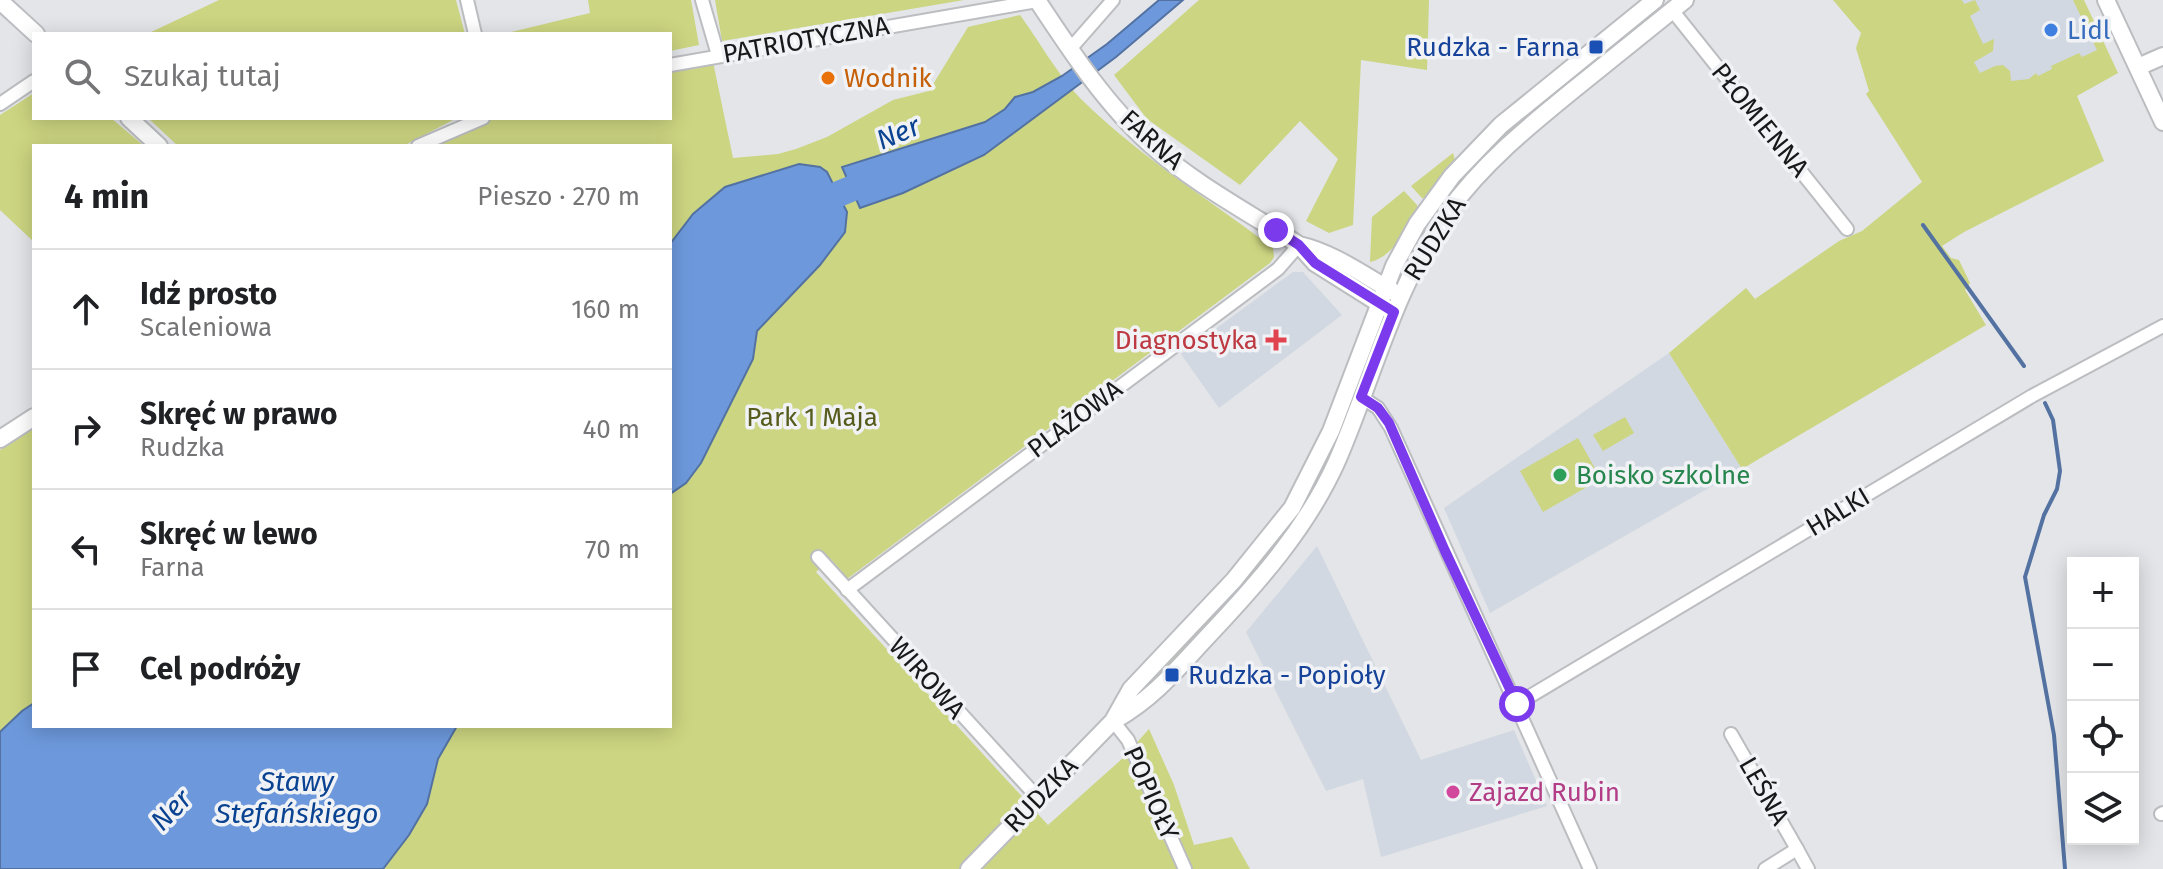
<!DOCTYPE html>
<html lang="pl">
<meta charset="utf-8">
<style>
body{margin:0;font-family:"Fira Sans",sans-serif;background:#f2f2f2;color:#202124}
.controls{position:absolute;right:24px;bottom:24px;display:grid;overflow:hidden;border-radius:0px;box-shadow:0 4px 20px #0003}
.controls button{width:72px;height:72px;display:grid;place-items:center;padding:0;border:0;border-bottom:2px solid #e0e0e0;background:#fff;color:#202124;font:40px sans-serif}
.stop{position:absolute;width:24px;height:24px;margin:-18px;border:6px solid #7c3aed;border-radius:50%;background:#fff}
.stop.end{background:#7c3aed;border-color:#fff;box-shadow:0 2px 8px #0008}
.list{margin:0;padding:0;list-style:none}
h2{display:flex;justify-content:space-between;align-items:center;height:104px;margin:0;padding:0 32px;font-size:34px}
h2 small{font-size:26px;font-weight:400;color:#757577}
.list li{display:grid;grid-template-columns:52px 1fr auto;gap:24px;align-items:center;box-sizing:border-box;height:120px;padding:0 32px;border-top:2px solid #e0e0e0}
.list b{display:block;font-size:30px;white-space:nowrap}
.list p{margin:0;font-size:26px;white-space:nowrap;color:#757577}
.list em{font-size:26px;font-style:normal;color:#757577}
.icon{flex:none;width:44px;height:44px;fill:none;stroke:currentColor;stroke-width:2;stroke-linecap:round;stroke-linejoin:round}
.map{position:relative;flex:none;width:2163px;height:869px;overflow:hidden}
.search{position:absolute;background:#fff;box-shadow:0 4px 20px #0003;left:32px;top:32px;width:640px;height:88px;display:flex;align-items:center;gap:20px;box-sizing:border-box;padding:0 28px;border-radius:0px;color:#757577;font-size:30px}
.panel{position:absolute;background:#fff;box-shadow:0 4px 20px #0003;left:32px;top:144px;width:640px;height:584px;border-radius:0px}
.map>svg:first-child{display:block}
.built{fill:#d1d8e1}
.green{fill:#ccd581}
.water{fill:#6d99dc;stroke:#5372a2;stroke-width:2}
.lines{fill:none;stroke-linecap:round;stroke-linejoin:round}
.stream{stroke:#5372a2;stroke-width:4}
.river{stroke:#6d99dc;stroke-width:26}
.minor-casing{stroke:#bbbdc0;stroke-width:16}
.tertiary-casing{stroke:#bbbdc0;stroke-width:20}
.minor{stroke:#fff;stroke-width:12}
.tertiary{stroke:#fff;stroke-width:16}
.route{stroke:#7c3aed;stroke-width:10}
.shop-dot{fill:#3f7fe0;stroke:#f0f2f5;stroke-width:3}
.transit-dot{fill:#1a4fb4;stroke:#f0f2f5;stroke-width:3}
.food-dot{fill:#e8710a;stroke:#f0f2f5;stroke-width:3}
.health-dot{fill:#e0444e;stroke:#f0f2f5;stroke-width:3}
.leisure-dot{fill:#2e9e5b;stroke:#f0f2f5;stroke-width:3}
.hotel-dot{fill:#d1479c;stroke:#f0f2f5;stroke-width:3}
.labels{text-anchor:middle;dominant-baseline:central;stroke-width:7;stroke-linejoin:round;paint-order:stroke}
.shop-label{font-size:26px;fill:#366cbe;stroke:#f0f2f5;text-anchor:start}
.street-label{font-size:26px;fill:#171819;stroke:#f0f2f5}
.transit-label{font-size:26px;fill:#164399;stroke:#f0f2f5;text-anchor:end}
.food-label{font-size:26px;fill:#c56008;stroke:#f0f2f5;text-anchor:start}
.health-label{font-size:26px;fill:#be3a42;stroke:#f0f2f5;text-anchor:end}
.park-label{font-size:26px;fill:#575c1d;stroke:#f0f2f5}
.leisure-label{font-size:26px;fill:#27864d;stroke:#f0f2f5;text-anchor:start}
.hotel-label{font-size:26px;fill:#b23c85;stroke:#f0f2f5;text-anchor:start}
.water-label{font-size:28px;font-style:italic;fill:#0a4392;stroke:#f0f2f5}
</style>
<div class="map">
<svg width="2163" height="869" viewBox="0 0 2163 869">
<rect width="100%" height="100%" fill="#e3e5e8"/>
<!-- built -->
<g class="built">
<polygon points="1935,0 2081,0 2104,50 1991,105"/>
<polygon points="1293,272 1303,272 1342,315 1219,408 1181,354"/>
<polygon points="1669,353 1742,469 1490,613 1444,508"/>
<polygon points="1317,546 1421,760 1514,730 1547,806 1381,857 1363,779 1326,791 1246,632"/>
</g>
<!-- green -->
<g class="green">
<polygon points="219,0 456,0 465,34 147,34"/>
<polygon points="588,0 691,0 699,45 670,51 670,34 503,34 590,13"/>
<polygon points="715,0 964,0 722,41"/>
<polygon points="1199,0 1429,0 1427,70 1361,60 1353,225 1329,233 1306,221 1338,159 1300,121 1240,185 1147,119 1114,75"/>
<polygon points="1833,0 1962,0 1964,4 1975,0 1980,10 1970,16 1983,44 1994,39 1993,51 1974,62 1980,73 1995,66 2003,65 2010,71 2011,81 2029,79 2036,73 2038,76 2052,69 2051,66 2079,53 2082,57 2097,50 2073,0 2084,0 2118,73 2077,96 2104,161 1964,232 1942,246 1951,258 1959,260 1970,283 1965,290 1986,325 1742,469 1669,353 1746,288 1755,299 1839,241 1862,231 1922,182 1866,94 1869,91 1856,48 1861,33"/>
<path d="M 1020,15 C 1039,41 1059,77 1082,100 C 1140,157 1209,199 1273,248 L 1274,257 L 1270,263 L 847,579 L 831,559 L 816,572 L 1048,825 L 1123,758 L 1149,729 L 1174,785 L 1194,845 L 1232,837 L 1250,869 L 0,869 L 0,450 L 34,428 L 34,726 L 670,726 L 670,146 L 433,146 L 495,118 L 670,118 L 670,72 L 713,62 L 733,158 L 778,154 L 796,149 L 827,137 L 893,100 L 929,91 L 968,27 Z"/>
<path d="M 1638,23 L 1640,26 C 1579,75 1514,122 1463,181 C 1440,208 1422,238 1405,269 L 1402,269 C 1406,250 1423,228 1435,212 C 1491,136 1565,82 1638,23 Z"/>
<polygon points="34,93 34,118 111,118 144,146 34,146 34,242 0,210 0,115"/>
<polygon points="148,118 457,118 403,146 178,146"/>
<polygon points="1453,153 1455,160 1426,198 1422,198 1411,186"/>
<path d="M 1404,191 L 1417,205 L 1418,210 C 1405,229 1395,256 1370,262 L 1372,217 Z"/>
<path d="M 1370,342 L 1374,343 C 1356,393 1340,445 1313,491 C 1270,565 1207,626 1148,688 L 1145,686 L 1258,564 L 1297,510 Z"/>
<polygon points="1625,417 1634,433 1603,451 1593,435"/>
<polygon points="1578,438 1601,479 1543,512 1520,471"/>
</g>
<!-- water -->
<g class="water">
<polygon points="1159,0 1183,0 1116,57 984,155 903,193 860,208 842,167 985,122 1005,109 1015,97 1033,92 1062,76 1107,44"/>
<polygon points="799,164 820,167 827,172 847,212 845,232 820,265 757,331 753,359 701,463 686,483 670,494 670,244 693,214 725,187"/>
<polygon points="34,703 34,726 457,726 438,759 427,804 409,835 383,869 0,869 0,732 22,711"/>
</g>
<g class="lines">
<!-- stream -->
<g class="stream">
<polyline points="1923,225 2024,366"/>
<polyline points="2045,403 2053,420 2060,471 2057,489 2044,515 2025,577 2054,735 2065,869"/>
</g>
<!-- river -->
<polyline class="river" points="807,207 882,176"/>
<defs>
<g id="minor">
<polyline points="467,0 475,34"/>
<polyline points="702,0 718,55"/>
<polyline points="1672,10 1847,229"/>
<polyline points="1071,48 1113,0"/>
<polyline points="670,65 1037,1"/>
<polyline points="0,104 34,81"/>
<polyline points="418,146 483,118"/>
<polyline points="1361,397 1378,408 1391,428 1590,869"/>
<polyline points="818,557 1038,798"/>
<polyline points="847,590 1278,269 1299,245"/>
<polyline points="1517,704 2032,396 2163,326"/>
<polyline points="1113,721 1128,740 1185,869"/>
<polyline points="1731,734 1797,849"/>
<polyline points="2161,814 2163,813"/>
<polyline points="1765,869 1797,849 1808,869"/>
</g>
<g id="tertiary">
<path d="M 1037,0 C 1070,50 1106,105 1151,145 C 1193,183 1251,214 1299,245 C 1334,253 1363,275 1394,292"/>
<polyline points="2106,0 2163,122"/>
<polyline points="0,1 36,34"/>
<polyline points="2138,67 2163,56"/>
<polyline points="129,118 159,146"/>
<polyline points="1299,245 1315,263 1388,309"/>
<polyline points="0,439 34,417"/>
<path d="M 1115,720 C 1155,697 1177,669 1208,636 C 1258,583 1307,528 1337,461 C 1373,378 1394,288 1447,213 C 1483,163 1529,126 1577,87 C 1613,58 1649,29 1685,0"/>
<polyline points="969,869 1113,721 1131,689 1234,580 1292,508 1331,431 1394,266 1417,224 1452,176 1501,125 1655,0"/>
</g>
</defs>
<!-- minor casing -->
<use href="#minor" class="minor-casing"/>
<!-- tertiary casing -->
<use href="#tertiary" class="tertiary-casing"/>
<!-- minor -->
<use href="#minor" class="minor"/>
<!-- tertiary -->
<use href="#tertiary" class="tertiary"/>
</g>
<g class="lines">
<!-- route -->
<polyline class="route" points="1276,230 1299,245 1315,263 1394,312 1361,397 1378,408 1389,423 1445,551 1517,704"/>
</g>
<!-- markers -->
<circle class="shop-dot" cx="2051" cy="30" r="8"/>
<g class="transit-dot">
<rect x="1588" y="39" width="16" height="16" rx="4"/>
<rect x="1164" y="667" width="16" height="16" rx="4"/>
</g>
<circle class="food-dot" cx="828" cy="78" r="8"/>
<path class="health-dot" d="M1272 328h8v8h8v8h-8v8h-8v-8h-8v-8h8z"/>
<circle class="leisure-dot" cx="1560" cy="475" r="8"/>
<circle class="hotel-dot" cx="1453" cy="792" r="8"/>
<g class="labels">
<!-- shop labels -->
<g class="shop-label">
<text x="2067" y="30">Lidl</text>
</g>
<!-- street labels -->
<g class="street-label">
<text transform="translate(806 40) rotate(-10)">PATRIOTYCZNA</text>
<text transform="translate(1760 120) rotate(51)">PŁOMIENNA</text>
<text transform="translate(1152 140) rotate(42)">FARNA</text>
<text transform="translate(1435 239) rotate(-58)">RUDZKA</text>
<text transform="translate(1075 419) rotate(-37)">PLAŻOWA</text>
<text transform="translate(1838 512) rotate(-31)">HALKI</text>
<text transform="translate(927 678) rotate(48)">WIROWA</text>
<text transform="translate(1764 791) rotate(60)">LEŚNA</text>
<text transform="translate(1151 793) rotate(66)">POPIOŁY</text>
<text transform="translate(1041 795) rotate(-46)">RUDZKA</text>
</g>
<!-- transit labels -->
<g class="transit-label">
<text x="1580" y="47">Rudzka - Farna</text>
<text x="1188" y="675" text-anchor="start">Rudzka - Popioły</text>
</g>
<!-- food labels -->
<g class="food-label">
<text x="844" y="78">Wodnik</text>
</g>
<!-- health labels -->
<g class="health-label">
<text x="1258" y="340">Diagnostyka</text>
</g>
<!-- park labels -->
<g class="park-label">
<text x="812" y="417">Park 1 Maja</text>
</g>
<!-- leisure labels -->
<g class="leisure-label">
<text x="1576" y="475">Boisko szkolne</text>
</g>
<!-- hotel labels -->
<g class="hotel-label">
<text x="1469" y="792">Zajazd Rubin</text>
</g>
<!-- water labels -->
<g class="water-label">
<text transform="translate(898 133) rotate(-23)">Ner</text>
<text x="297" y="781">Stawy<tspan x="297" dy="32">Stefańskiego</tspan></text>
<text transform="translate(171 810) rotate(-46)">Ner</text>
</g>
</g>
</svg>
<div class="controls">
<button>+</button>
<button>−</button>
<button><svg class="icon" aria-label="locate" viewBox="0 0 24 24"><circle cx="12" cy="12" r="6"/><path d="M12 2v4M12 18v4M2 12h4M18 12h4"/></svg></button>
<button><svg class="icon" aria-label="layers" viewBox="0 0 24 24"><path d="M12 4l9 5-9 5-9-5zM3 14l9 5 9-5"/></svg></button>
</div>
<div class="stop" style="left:1517px;top:704px"></div>
<div class="stop end" style="left:1276px;top:230px"></div>
<div class="search"><svg class="icon" aria-label="search" viewBox="0 0 24 24"><circle cx="10" cy="10" r="6"/><path d="M15 15l6 6"/></svg>Szukaj tutaj</div>
<section class="panel">
<h2>4 min<small>Pieszo · 270 m</small></h2>
<ul class="list">
<li><svg class="icon" aria-label="ahead" viewBox="0 0 24 24"><path d="M12 20V5M6 11l6-6 6 6"/></svg><div><b>Idź prosto</b><p>Scaleniowa</p></div><em>160 m</em></li>
<li><svg class="icon" aria-label="right" viewBox="0 0 24 24"><path d="M7 20v-9h11M14 6l5 5-5 5"/></svg><div><b>Skręć w prawo</b><p>Rudzka</p></div><em>40 m</em></li>
<li><svg class="icon" aria-label="left" viewBox="0 0 24 24"><path d="M17 20v-9H6M10 6l-5 5 5 5"/></svg><div><b>Skręć w lewo</b><p>Farna</p></div><em>70 m</em></li>
<li><svg class="icon" aria-label="arrive" viewBox="0 0 24 24"><path d="M6 21V4h12l-3 4 3 4H6"/></svg><div><b>Cel podróży</b></div></li>
</ul>
</section>
</div>
